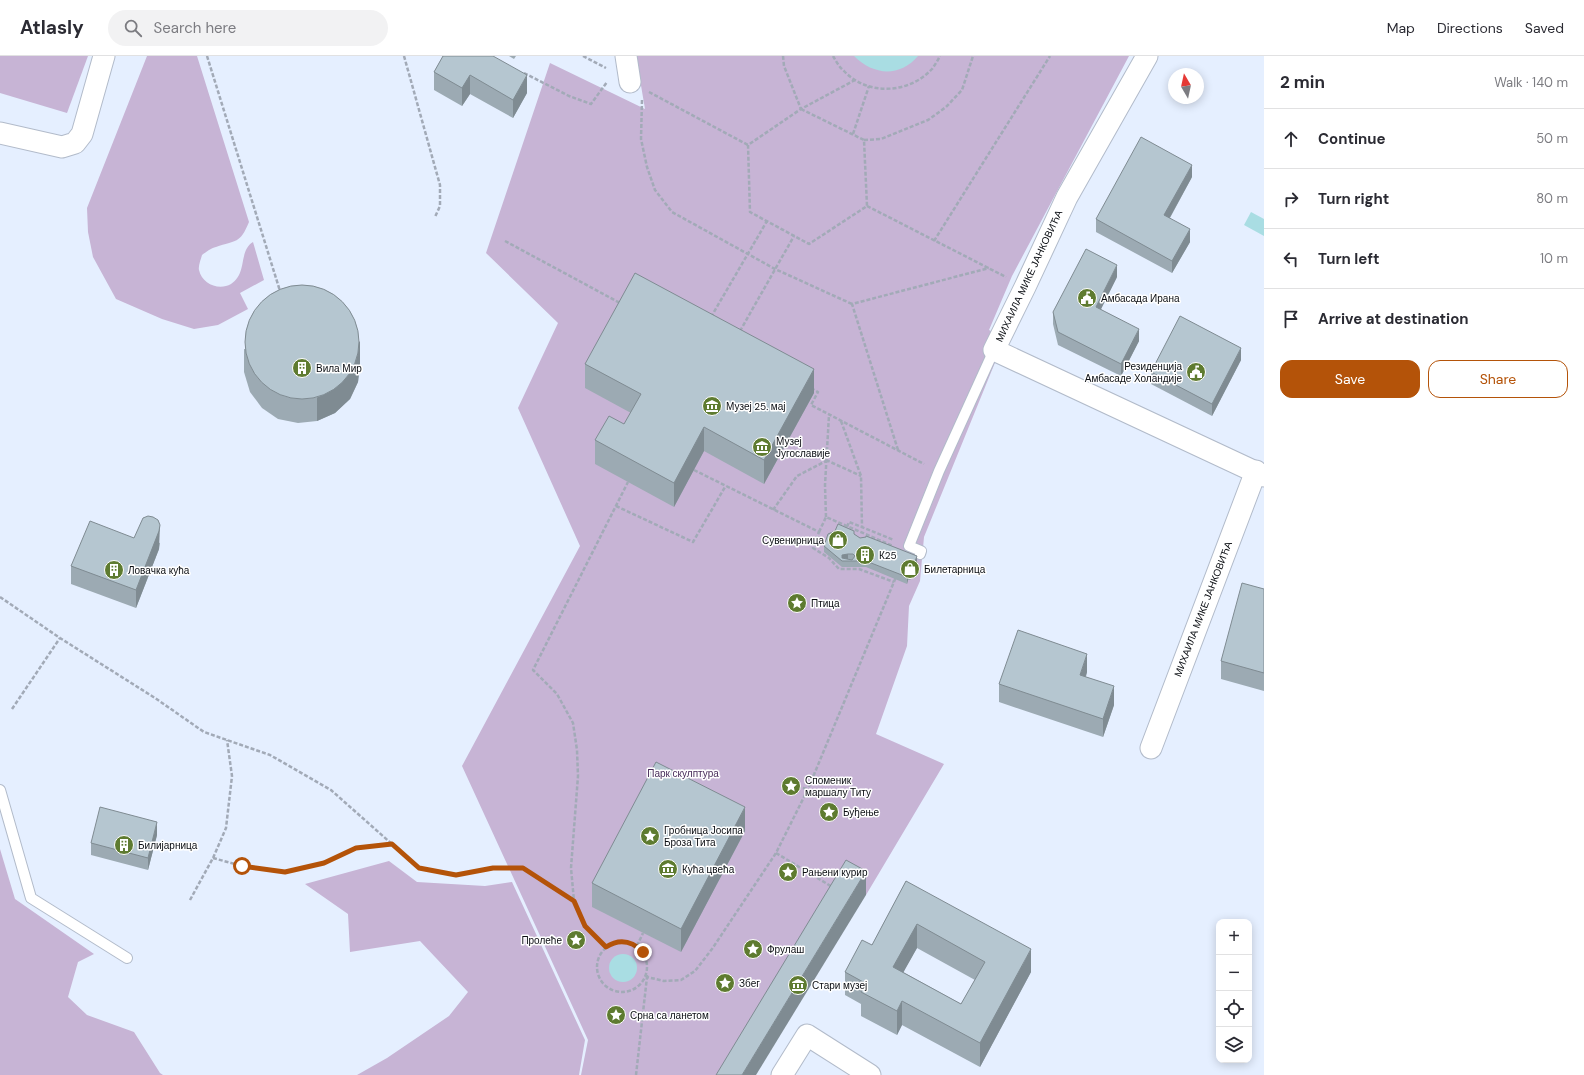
<!DOCTYPE html>
<meta charset="utf-8">
<style>
body{margin:0;font-family:"DM Sans",sans-serif;background:#f2f2f3;color:#2b2b33}
.controls{position:absolute;right:12px;bottom:12px;display:grid;overflow:hidden;border-radius:8px;box-shadow:0 2px 10px #0003}
.controls button{width:36px;height:36px;display:grid;place-items:center;padding:0;border:0;border-bottom:1px solid #e1e1e2;background:#fff;color:#2b2b33;font:20px sans-serif}
.compass{position:absolute;left:1168px;top:12px;width:36px;height:36px;border-radius:50%;background:#fff;box-shadow:0 2px 10px #0003;rotate:351deg}
.stop{position:absolute;width:12px;height:12px;margin:-9px;border:3px solid #b45309;border-radius:50%;background:#fff}
.stop.end{background:#b45309;border-color:#fff;box-shadow:0 1px 4px #0008}
.list{margin:0;padding:0;list-style:none}
h2{display:flex;justify-content:space-between;align-items:center;height:52px;margin:0;padding:0 16px;font-size:17px}
h2 small{font-size:13px;font-weight:400;color:#7c7c81}
.list li{display:grid;grid-template-columns:26px 1fr auto;gap:12px;align-items:center;box-sizing:border-box;height:60px;padding:0 16px;border-top:1px solid #e1e1e2}
.list b{display:block;font-size:15px;white-space:nowrap}
.list em{font-size:13px;font-style:normal;color:#7c7c81}
.actions{display:flex;gap:8px;padding:12px 16px}
.actions a{flex:1;padding:9px 0;border:1px solid #b45309;border-radius:12px;text-align:center;font-size:14px;color:#b45309}
.actions .main{background:#b45309;color:#fff}
.icon{flex:none;width:22px;height:22px;fill:none;stroke:currentColor;stroke-width:2;stroke-linecap:round;stroke-linejoin:round}
.map{position:relative;flex:none;width:1264px;height:1019px;overflow:hidden}
header{display:flex;align-items:center;gap:24px;box-sizing:border-box;height:56px;padding:0 20px;background:#fff;border-bottom:1px solid #e1e1e2}
header strong{font-size:19px}
nav{display:flex;gap:22px;margin-inline-start:auto;font-size:14px}
.search{width:280px;height:36px;background:#f2f2f3;display:flex;align-items:center;gap:10px;box-sizing:border-box;padding:0 14px;border-radius:22px;color:#7c7c81;font-size:15px}
main{display:flex}
aside{flex:1;background:#fff}
.map>svg:first-child{display:block}
.green{fill:#c7b4d5}
.water{fill:#a9dde3}
.lines{fill:none;stroke-linecap:round;stroke-linejoin:round}
.service-casing{stroke:#b2bbca;stroke-width:12}
.minor-casing{stroke:#b2bbca;stroke-width:23}
.path{stroke:#a2aab7;stroke-width:2.5;stroke-dasharray:4 2;stroke-linecap:butt}
.service{stroke:#fff;stroke-width:10}
.minor{stroke:#fff;stroke-width:21}
.wall{fill:#9caab3;fill-rule:evenodd}
.shaded-wall{fill:#7f8b92}
.building{fill:#b5c6d0;stroke:#7f8b92;fill-rule:evenodd}
.route{stroke:#b45309;stroke-width:5}
.labels{text-anchor:middle;dominant-baseline:central;stroke-width:3;stroke-linejoin:round;paint-order:stroke}
.street-label{font-size:10px;fill:#0a0d12;stroke:#fff}
.poi-label{font-size:10px;fill:#0a0d12;stroke:#fff;text-anchor:start}
.park-label{font-size:10px;fill:#482c5a;stroke:#fff}
</style>
<header>
<strong>Atlasly</strong>
<div class="search"><svg class="icon" aria-label="search" viewBox="0 0 24 24"><circle cx="10" cy="10" r="6"/><path d="M15 15l6 6"/></svg>Search here</div>
<nav><a>Map</a><a>Directions</a><a>Saved</a></nav>
</header>
<main>
<div class="map">
<svg width="1264" height="1019" viewBox="0 0 1264 1019">
<rect width="100%" height="100%" fill="#e5efff"/>
<!-- green -->
<g class="green">
<polygon points="0,0 88,0 67,57 0,37"/>
<path d="M 147,0 L 197,0 L 249,166 C 240,188 236,184 216,191 C 211,192 206,196 202,199 C 201,203 198,210 199,214 C 202,228 219,235 231,228 C 248,217 238,195 253,186 L 264,224 L 240,237 L 248,253 L 218,269 L 194,273 L 162,263 L 116,243 L 93,201 L 88,176 L 87,152 Z"/>
<polygon points="636,0 1129,0 1012,220 989,274 1005,282 924,481 920,525 909,550 907,590 876,678 944,708 866,839 847,828 731,1019 581,1019 588,984 462,710 580,490 518,352 558,267 486,197 550,7 645,53"/>
<polygon points="0,793 15,843 94,898 78,906 68,941 87,959 134,976 160,1017 163,1019 0,1019"/>
<polygon points="389,805 417,826 485,830 512,826 585,984 579,1019 357,1019 387,1002 449,960 468,936 420,885 350,896 348,858 305,828"/>
</g>
<!-- water -->
<g class="water">
<path d="M 854,0 L 918,0 C 899,22 873,19 854,0 Z"/>
<polygon points="1251,156 1264,163 1264,180 1244,169"/>
<circle cx="623" cy="912" r="14"/>
</g>
<g class="lines">
<defs>
<g id="service">
<polyline points="920,498 921,495 909,490 939,415 994,294"/>
<polyline points="0,734 31,842 127,902"/>
</g>
<g id="minor">
<polyline points="626,0 630,26"/>
<polyline points="1147,0 1067,141 1025,231 994,294 1264,420"/>
<polyline points="0,77 62,91 75,87 82,78 104,0"/>
<polyline points="1151,692 1256,415"/>
<polyline points="782,1019 807,979 870,1019"/>
</g>
</defs>
<!-- service casing -->
<use href="#service" class="service-casing"/>
<!-- minor casing -->
<use href="#minor" class="minor-casing"/>
<!-- path -->
<g class="path">
<polyline points="207,0 280,235"/>
<polyline points="404,0 440,129 440,150 435,161"/>
<polyline points="583,0 606,12"/>
<polyline points="783,0 784,10 801,53 855,24"/>
<path d="M 833,0 C 836,5 839,11 844,15 C 867,40 909,38 932,13 C 935,9 938,4 940,0"/>
<polyline points="524,17 569,40 591,48 607,26"/>
<polyline points="649,36 748,89"/>
<polyline points="642,44 641,83 647,111 655,134 672,156 775,213 852,248"/>
<polygon points="801,53 864,84 867,150 809,188 750,156 748,89"/>
<polyline points="853,78 869,30"/>
<polyline points="864,84 881,83 928,64 946,51 962,34 973,0"/>
<polyline points="867,150 1006,221"/>
<polyline points="505,185 620,247"/>
<polyline points="934,185 1050,0"/>
<polyline points="711,261 767,165"/>
<polyline points="740,275 794,180"/>
<polyline points="811,332 818,336 811,349 924,408"/>
<polyline points="841,365 861,420 862,471"/>
<polyline points="898,394 852,248 989,212"/>
<polyline points="826,404 861,420"/>
<polyline points="694,414 819,476 813,492 829,502 839,513 859,513 894,526"/>
<polyline points="616,450 693,486 725,431"/>
<polyline points="773,454 797,420 826,405"/>
<polyline points="826,461 825,429 829,359"/>
<polyline points="847,471 849,466 894,484"/>
<polyline points="819,476 826,461 893,490"/>
<polyline points="0,541 60,582 155,642 204,676 270,699 331,734 419,812 456,819 493,812 523,812 574,845"/>
<polyline points="12,653 60,582"/>
<polyline points="791,730 808,733"/>
<polyline points="776,797 834,832"/>
<polyline points="213,802 242,810 285,816 324,807 356,792 392,788"/>
<polyline points="190,844 213,802 226,772 232,720 227,684"/>
<circle cx="622" cy="911" r="25"/>
<polyline points="637,890 643,877"/>
<polyline points="606,891 585,870 574,845 571,812 578,720 577,694 573,667 557,638 533,614 628,426"/>
<polyline points="647,919 647,921 664,925 681,924 695,915 712,893 776,797 808,733 896,521"/>
<polyline points="636,1019 647,921"/>
</g>
<!-- service -->
<use href="#service" class="service"/>
<!-- minor -->
<use href="#minor" class="minor"/>
</g>
<!-- wall -->
<g class="wall">
<polygon points="443,0 527,37 513,62 470,38 462,50 434,34 434,16"/>
<polygon points="509,0 516,0 514,3"/>
<polygon points="1192,121 1170,162 1190,186 1172,217 1096,176 1096,163"/>
<polygon points="1117,221 1101,253 1139,285 1121,320 1058,289 1053,268 1053,256"/>
<polygon points="244,293 360,308 358,326 350,343 335,357 317,365 298,367 278,363 262,352 250,336 244,316"/>
<polygon points="1241,304 1212,360 1151,328 1151,316"/>
<polygon points="585,308 814,337 764,428 704,395 674,451 595,408 595,384 624,368 631,357 585,332"/>
<polygon points="854,478 860,482 917,506 910,524 908,524 907,528 866,511 842,511 824,496 824,490"/>
<polygon points="134,482 160,487 159,493 136,552 71,528 71,510"/>
<polygon points="1264,533 1264,635 1221,623 1221,605"/>
<polygon points="1087,616 1086,621 1114,649 1103,681 999,646 999,628"/>
<polygon points="745,775 681,896 592,851 592,827"/>
<polygon points="157,779 148,814 91,799 91,787"/>
<path d="M 906,825 L 1031,916 L 980,1011 L 902,969 L 897,979 L 861,960 L 861,948 L 845,939 L 845,916 L 872,889 ZM 917,892 L 975,924 L 961,948 L 903,916 Z"/>
</g>
<!-- shaded-wall -->
<g class="shaded-wall">
<polygon points="470,19 470,38 462,50 462,32"/>
<polygon points="527,19 527,37 513,62 513,44"/>
<polygon points="1192,109 1192,121 1164,172 1164,159"/>
<polygon points="1190,173 1190,186 1172,217 1172,205"/>
<polygon points="1117,209 1117,221 1096,263 1096,251"/>
<polygon points="1139,273 1139,285 1121,320 1121,308"/>
<polygon points="360,285 360,308 358,326 350,343 335,357 317,365 317,342"/>
<polygon points="1241,292 1241,304 1212,360 1212,348"/>
<polygon points="814,313 814,337 764,428 764,404"/>
<polygon points="704,371 704,395 674,451 674,427"/>
<polygon points="160,469 159,493 136,552 136,534"/>
<polygon points="848,498 848,504 842,505 842,499"/>
<polygon points="917,500 917,506 910,524 910,518"/>
<polygon points="908,518 908,524 907,528 907,521"/>
<polygon points="1087,598 1087,616 1080,637 1080,619"/>
<polygon points="1114,630 1114,649 1103,681 1103,663"/>
<polygon points="745,751 745,775 681,896 681,873"/>
<polygon points="157,766 157,779 148,814 148,802"/>
<polygon points="866,815 866,839 756,1019 742,1019"/>
<polygon points="917,868 917,892 893,935 893,911"/>
<polygon points="1031,893 1031,916 980,1011 980,987"/>
<polygon points="902,945 902,969 897,979 897,955"/>
</g>
<!-- building -->
<g class="building">
<polygon points="443,0 493,0 527,19 513,44 470,19 462,32 434,16"/>
<polygon points="1141,81 1192,109 1164,159 1190,173 1172,205 1096,163"/>
<polygon points="1086,193 1117,209 1096,251 1139,273 1121,308 1058,276 1053,256"/>
<polygon points="635,217 814,313 764,404 704,371 674,427 595,384 609,360 624,368 641,338 585,308"/>
<circle cx="302" cy="286" r="57"/>
<polygon points="1180,260 1241,292 1212,348 1151,316"/>
<polygon points="148,460 153,461 158,464 160,469 159,475 136,534 71,510 90,465 134,482 143,462"/>
<path d="M 838,468 L 854,475 L 854,478 L 860,482 L 866,481 L 866,480 L 917,500 L 910,518 L 908,518 L 907,521 L 866,505 L 842,505 L 824,490 L 828,478 L 835,475 ZM 848,498 L 853,498 L 855,500 L 852,504 L 842,502 L 842,499 Z"/>
<polygon points="1242,527 1264,533 1264,617 1221,605"/>
<polygon points="1018,574 1087,598 1080,619 1114,630 1103,663 999,628"/>
<polygon points="656,706 745,751 681,873 592,827"/>
<polygon points="100,751 157,766 148,802 91,787"/>
<polygon points="846,804 866,815 742,1019 716,1019"/>
<path d="M 906,825 L 1031,893 L 980,987 L 902,945 L 897,955 L 861,936 L 865,927 L 845,916 L 862,884 L 872,889 ZM 917,868 L 985,906 L 961,948 L 893,911 Z"/>
</g>
<g class="lines">
<!-- route -->
<path class="route" d="M 242,810 L 285,816 L 324,807 L 356,792 L 392,788 L 419,812 L 456,819 L 493,812 L 523,812 L 574,845 L 585,870 L 606,891 C 620,882 632,885 643,896"/>
</g>
<!-- icons -->
<defs>
<symbol id="civic-disc" viewBox="-11 -11 22 22"><circle r="9.5" fill="#5e7b30" stroke="#fff"/><path d="M-.6-6.5H3V-4.5H.6V-3L4-1V1h2V6H-6V1h2V-1L-.6-3ZM-1.2 2.5V6h2.4V2.5Z" fill="#fff"/></symbol>
<symbol id="building-disc" viewBox="-11 -11 22 22"><circle r="9.5" fill="#5e7b30" stroke="#fff"/><path d="M-4-6H4V6H1V3H-1V6H-4ZM-2.5-4.3h1.7v1.8h-1.7ZM.8-4.3h1.7v1.8H.8ZM-2.5-1h1.7V.8h-1.7ZM.8-1h1.7V.8H.8Z" fill="#fff"/></symbol>
<symbol id="museum-disc" viewBox="-11 -11 22 22"><circle r="9.5" fill="#5e7b30" stroke="#fff"/><path d="M0-6L6-3V-2H-6V-3ZM-5-1h2V3h-2ZM-1-1h2V3h-2ZM3-1h2V3H3ZM-6 4H6V6H-6Z" fill="#fff"/></symbol>
<symbol id="shop-disc" viewBox="-11 -11 22 22"><circle r="9.5" fill="#5e7b30" stroke="#fff"/><path d="M-5-2.5h2.3a2.7 3.5 0 0 1 5.4 0H5L5.5 6h-11ZM-1.5-2.5h3a1.5 2.3 0 0 0-3 0Z" fill="#fff"/></symbol>
<symbol id="sight-disc" viewBox="-11 -11 22 22"><circle r="9.5" fill="#5e7b30" stroke="#fff"/><path d="M0-6L1.8-2.2L6-1.7L2.9 1.2L3.7 5.4L0 3.3L-3.7 5.4L-2.9 1.2L-6-1.7L-1.8-2.2Z" fill="#fff"/></symbol>
</defs>
<g fill-rule="evenodd">
<use href="#civic-disc" x="1076" y="231" width="22" height="22"/>
<use href="#building-disc" x="291" y="301" width="22" height="22"/>
<use href="#civic-disc" x="1185" y="305" width="22" height="22"/>
<use href="#museum-disc" x="701" y="339" width="22" height="22"/>
<use href="#museum-disc" x="751" y="380" width="22" height="22"/>
<use href="#shop-disc" x="827" y="473" width="22" height="22"/>
<use href="#building-disc" x="854" y="488" width="22" height="22"/>
<use href="#shop-disc" x="899" y="502" width="22" height="22"/>
<use href="#building-disc" x="103" y="503" width="22" height="22"/>
<use href="#sight-disc" x="786" y="536" width="22" height="22"/>
<use href="#sight-disc" x="780" y="719" width="22" height="22"/>
<use href="#sight-disc" x="818" y="745" width="22" height="22"/>
<use href="#sight-disc" x="639" y="769" width="22" height="22"/>
<use href="#building-disc" x="113" y="778" width="22" height="22"/>
<use href="#museum-disc" x="657" y="802" width="22" height="22"/>
<use href="#sight-disc" x="777" y="805" width="22" height="22"/>
<use href="#sight-disc" x="565" y="873" width="22" height="22"/>
<use href="#sight-disc" x="742" y="882" width="22" height="22"/>
<use href="#sight-disc" x="714" y="916" width="22" height="22"/>
<use href="#museum-disc" x="787" y="918" width="22" height="22"/>
<use href="#sight-disc" x="605" y="948" width="22" height="22"/>
</g>
<g class="labels">
<!-- street labels -->
<g class="street-label">
<text transform="translate(1029 220) rotate(-65)">МИХАИЛА МИКЕ ЈАНКОВИЋА</text>
<text transform="translate(1203 553) rotate(-69)">МИХАИЛА МИКЕ ЈАНКОВИЋА</text>
</g>
<!-- poi labels -->
<g class="poi-label">
<text x="1101" y="242">Амбасада Ирана</text>
<text x="1182" y="310" text-anchor="end">Резиденција<tspan x="1182" dy="12">Амбасаде Холандије</tspan></text>
<text x="316" y="312">Вила Мир</text>
<text x="726" y="350">Музеј 25. мај</text>
<text x="776" y="385">Музеј<tspan x="776" dy="12">Југославије</tspan></text>
<text x="824" y="484" text-anchor="end">Сувенирница</text>
<text x="879" y="499">К25</text>
<text x="924" y="513">Билетарница</text>
<text x="128" y="514">Ловачка кућа</text>
<text x="811" y="547">Птица</text>
<text x="805" y="724">Споменик<tspan x="805" dy="12">маршалу Титу</tspan></text>
<text x="843" y="756">Буђење</text>
<text x="664" y="774">Гробница Јосипа<tspan x="664" dy="12">Броза Тита</tspan></text>
<text x="138" y="789">Билијарница</text>
<text x="682" y="813">Кућа цвећа</text>
<text x="802" y="816">Рањени курир</text>
<text x="562" y="884" text-anchor="end">Пролеће</text>
<text x="767" y="893">Фрулаш</text>
<text x="739" y="927">Збег</text>
<text x="812" y="929">Стари музеј</text>
<text x="630" y="959">Срна са ланетом</text>
</g>
<!-- park labels -->
<g class="park-label">
<text x="683" y="717">Парк скулптура</text>
</g>
</g>
</svg>
<div class="controls">
<button>+</button>
<button>−</button>
<button><svg class="icon" aria-label="locate" viewBox="0 0 24 24"><circle cx="12" cy="12" r="6"/><path d="M12 2v4M12 18v4M2 12h4M18 12h4"/></svg></button>
<button><svg class="icon" aria-label="layers" viewBox="0 0 24 24"><path d="M12 4l9 5-9 5-9-5zM3 14l9 5 9-5"/></svg></button>
</div>
<svg class="compass" viewBox="-18 -18 36 36"><path d="M0-13l5 13h-10z" fill="#e53935"/><path d="M0 13l5-13h-10z" fill="#7c7c81"/></svg>
<div class="stop" style="left:242px;top:810px"></div>
<div class="stop end" style="left:643px;top:896px"></div>
</div>
<aside>
<h2>2 min<small>Walk · 140 m</small></h2>
<ul class="list">
<li><svg class="icon" aria-label="ahead" viewBox="0 0 24 24"><path d="M12 20V5M6 11l6-6 6 6"/></svg><div><b>Continue</b></div><em>50 m</em></li>
<li><svg class="icon" aria-label="right" viewBox="0 0 24 24"><path d="M7 20v-9h11M14 6l5 5-5 5"/></svg><div><b>Turn right</b></div><em>80 m</em></li>
<li><svg class="icon" aria-label="left" viewBox="0 0 24 24"><path d="M17 20v-9H6M10 6l-5 5 5 5"/></svg><div><b>Turn left</b></div><em>10 m</em></li>
<li><svg class="icon" aria-label="arrive" viewBox="0 0 24 24"><path d="M6 21V4h12l-3 4 3 4H6"/></svg><div><b>Arrive at destination</b></div></li>
</ul>
<div class="actions"><a class="main">Save</a><a>Share</a></div>
</aside>
</main>
